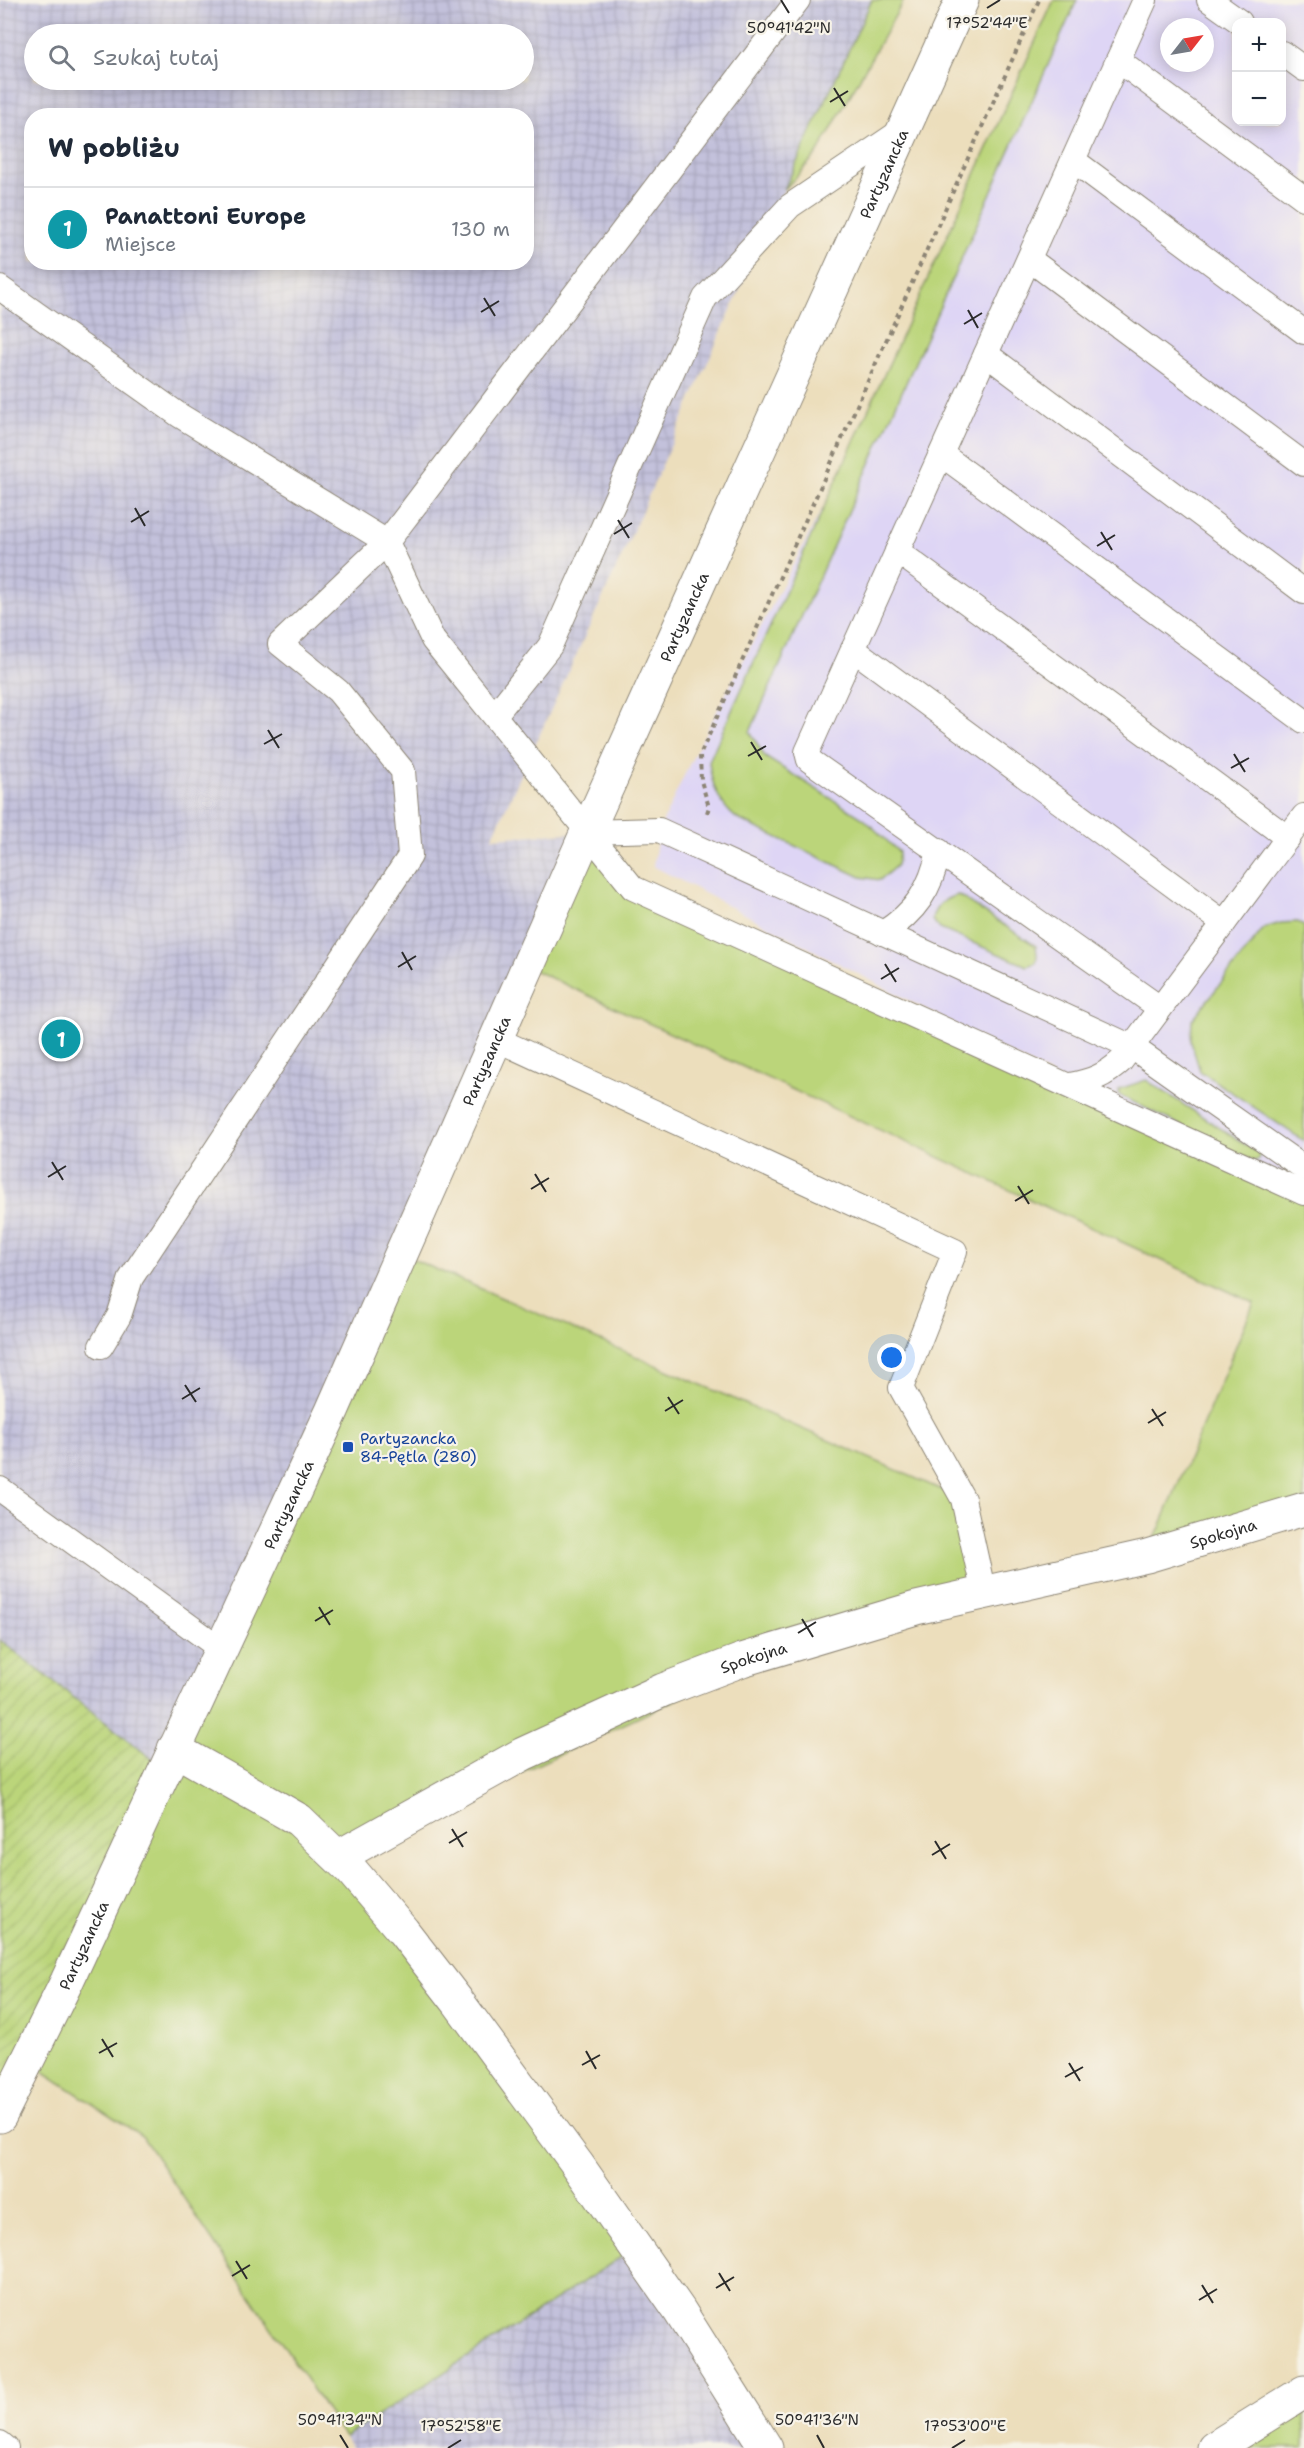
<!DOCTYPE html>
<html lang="pl">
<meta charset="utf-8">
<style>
body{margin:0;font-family:"Shantell Sans",sans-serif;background:#f2f2f3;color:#1f2937}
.controls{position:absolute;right:18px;top:18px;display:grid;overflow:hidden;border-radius:12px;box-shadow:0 3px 15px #0003}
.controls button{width:54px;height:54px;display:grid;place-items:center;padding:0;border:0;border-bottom:2px solid #e0e1e3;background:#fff;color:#1f2937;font:30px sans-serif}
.compass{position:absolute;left:1160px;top:18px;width:54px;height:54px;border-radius:50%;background:#fff;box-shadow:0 3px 15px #0003;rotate:59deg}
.you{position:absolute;left:892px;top:1358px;width:21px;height:21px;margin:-15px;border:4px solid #fff;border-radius:50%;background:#1a73e8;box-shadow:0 0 0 9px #1a73e833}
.badge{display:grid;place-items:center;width:39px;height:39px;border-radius:50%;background:#ea580c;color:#fff;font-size:20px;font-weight:700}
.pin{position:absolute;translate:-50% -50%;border:3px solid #fff;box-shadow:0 2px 6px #0006}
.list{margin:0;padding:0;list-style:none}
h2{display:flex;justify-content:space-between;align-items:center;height:78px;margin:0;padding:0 24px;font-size:26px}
h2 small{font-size:20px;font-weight:400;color:#747a83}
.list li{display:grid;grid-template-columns:39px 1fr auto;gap:18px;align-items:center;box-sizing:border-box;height:84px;padding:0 24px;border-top:2px solid #e0e1e3}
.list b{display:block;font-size:22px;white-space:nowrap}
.list p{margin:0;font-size:20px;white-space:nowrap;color:#747a83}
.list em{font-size:20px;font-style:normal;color:#747a83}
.icon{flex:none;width:33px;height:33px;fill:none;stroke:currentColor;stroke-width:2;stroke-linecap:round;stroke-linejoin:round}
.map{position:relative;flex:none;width:1304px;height:2448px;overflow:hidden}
.search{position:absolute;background:#fff;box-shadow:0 3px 15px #0003;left:24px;top:24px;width:510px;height:66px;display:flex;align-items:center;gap:15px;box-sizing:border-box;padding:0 21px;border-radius:33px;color:#747a83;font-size:22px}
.panel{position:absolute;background:#fff;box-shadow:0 3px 15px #0003;left:24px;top:108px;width:510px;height:162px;border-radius:24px}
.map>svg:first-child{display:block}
.built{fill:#ded5f5;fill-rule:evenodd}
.industrial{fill:url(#industrial-grid);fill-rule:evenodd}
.grass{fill:#bbd57a;stroke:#738052;stroke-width:1.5}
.garden{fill:url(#garden-furrows);stroke:#738052;stroke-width:1.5}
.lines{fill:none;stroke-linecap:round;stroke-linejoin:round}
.lane-casing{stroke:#8c8474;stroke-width:26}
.street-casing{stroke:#8c8474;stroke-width:35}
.secondary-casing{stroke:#8c8474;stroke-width:35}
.path{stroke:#8c8474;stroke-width:4;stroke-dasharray:4.5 4.5;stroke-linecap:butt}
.lane{stroke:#fff;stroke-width:24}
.street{stroke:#fff;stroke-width:33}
.secondary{stroke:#fff;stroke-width:33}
.ticks{fill:none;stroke:#2b2b2b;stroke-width:2}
.transit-dot{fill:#1a4fb4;stroke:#f7f3e8;stroke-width:2}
.labels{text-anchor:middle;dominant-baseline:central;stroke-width:4.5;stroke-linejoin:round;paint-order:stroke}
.street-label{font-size:16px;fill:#2b2b2b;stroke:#f7f3e8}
.transit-label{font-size:16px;fill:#164399;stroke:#f7f3e8;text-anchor:start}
.ticks-label{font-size:15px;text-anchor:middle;fill:#2b2b2b;stroke:#f7f3e8;stroke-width:4.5;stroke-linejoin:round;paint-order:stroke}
</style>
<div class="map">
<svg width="1304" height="2448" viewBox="0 0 1304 2448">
<defs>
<pattern id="industrial-grid" width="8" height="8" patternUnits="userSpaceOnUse" patternTransform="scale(1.5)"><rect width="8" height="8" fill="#c3c1db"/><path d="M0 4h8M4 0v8" fill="none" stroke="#a8a6bc"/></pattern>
<pattern id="garden-furrows" width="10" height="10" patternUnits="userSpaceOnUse" patternTransform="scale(1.5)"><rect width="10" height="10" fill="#bbd57a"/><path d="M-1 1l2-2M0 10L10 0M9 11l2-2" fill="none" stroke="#a1b76a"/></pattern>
</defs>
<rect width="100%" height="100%" fill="#f7f3e8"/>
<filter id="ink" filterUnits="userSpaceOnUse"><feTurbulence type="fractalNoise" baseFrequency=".0167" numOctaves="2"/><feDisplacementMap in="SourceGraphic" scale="12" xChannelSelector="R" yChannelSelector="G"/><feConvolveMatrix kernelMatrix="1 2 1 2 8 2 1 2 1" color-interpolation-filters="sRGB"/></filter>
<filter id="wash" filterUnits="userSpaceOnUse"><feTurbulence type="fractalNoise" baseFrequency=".008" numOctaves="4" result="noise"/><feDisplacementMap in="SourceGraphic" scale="24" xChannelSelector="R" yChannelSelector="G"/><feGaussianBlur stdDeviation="1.35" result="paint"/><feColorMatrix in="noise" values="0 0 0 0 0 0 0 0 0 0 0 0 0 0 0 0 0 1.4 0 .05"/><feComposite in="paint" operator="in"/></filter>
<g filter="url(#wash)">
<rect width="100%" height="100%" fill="#ecdebc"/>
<!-- built -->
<path class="built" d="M 1072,0 L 1304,0 L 1304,1193 L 1070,1085 L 653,866 L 659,830 L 689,765 L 933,296 ZM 1236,22 L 1282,22 L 1282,122 L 1236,122 ZM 1169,27 L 1205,27 L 1205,63 L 1169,63 Z"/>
<!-- industrial -->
<g class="industrial">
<path d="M 0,0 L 872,0 L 784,190 L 625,549 L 492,838 L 587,832 L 165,1769 L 0,1640 ZM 34,34 L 524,34 L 524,80 L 34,80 ZM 32,116 L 526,116 L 526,262 L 32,262 Z"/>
<polygon points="635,2248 766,2448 352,2448 345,2437"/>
</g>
<!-- grass -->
<g class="grass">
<polygon points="872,0 904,0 817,154 784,190"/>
<path d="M 1054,0 L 1077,0 L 750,732 L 765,757 L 864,819 L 899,852 L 897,865 L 880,880 L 861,877 L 736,818 C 718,803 711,784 709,761 Z"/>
<polygon points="587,832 633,888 1304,1193 1304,1509 1155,1539 1254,1303 527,967"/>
<path d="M 958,895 L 1036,946 L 1037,955 L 1036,963 L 1027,966 L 940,929 L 932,920 C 935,905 945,898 958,895 Z"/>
<polygon points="1297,922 1304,925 1304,1141 1200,1071 1191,1042 1192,1020 1264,928 1281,923"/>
<polygon points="1146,1080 1260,1154 1259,1160 1253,1161 1119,1095 1119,1089"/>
<polygon points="401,1254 963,1499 984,1594 802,1641 339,1857 635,2248 345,2437 142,2136 27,2061"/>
<polygon points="1304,2392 1304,2448 1214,2448"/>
</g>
<!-- garden -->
<polygon class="garden" points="0,1640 165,1769 0,2116"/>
</g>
<g filter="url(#ink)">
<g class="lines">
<defs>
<g id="lane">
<polyline points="1145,0 807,752 809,760 1160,1008"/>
<polyline points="1209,0 1240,22"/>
<polyline points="1282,53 1304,69"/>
<polyline points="1118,60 1304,198"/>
<polyline points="1073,160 1304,332"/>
<polyline points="1029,259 1304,464"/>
<polyline points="0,288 179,415 387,542 433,640 633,888 1304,1193"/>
<polyline points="986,354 1304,592"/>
<polyline points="941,454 1304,721"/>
<polyline points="897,551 1288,838"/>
<polyline points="853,649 1224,923"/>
<polyline points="495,715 550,646 705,298 790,206 904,129"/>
<polyline points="587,832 659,830 1132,1047 1304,1168"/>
<path d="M 883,933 C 916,912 931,889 939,851"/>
<polyline points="496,1039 955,1251 901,1388 963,1499 984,1594"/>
<path d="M 1070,1085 C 1091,1081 1105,1076 1121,1061 L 1304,816"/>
<polyline points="101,1346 119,1316 131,1278 410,856 403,771 338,691 280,644 387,542 798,0"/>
<polyline points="0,1489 221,1649"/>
<polyline points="0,2443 6,2448"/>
</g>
<g id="street">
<polyline points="174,1749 299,1820 351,1870 403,1931 458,2002 577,2164 679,2310 766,2448"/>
<path id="s1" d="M 338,1857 L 523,1754 L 663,1690 L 742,1660 L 916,1608 L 1147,1556 L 1304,1509"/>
<polyline points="1214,2448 1304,2392"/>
</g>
<g id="secondary">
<path id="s2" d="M 0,2116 L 67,1981 L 332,1411 L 587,832 L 962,0"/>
</g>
</defs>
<!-- lane casing -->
<use href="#lane" class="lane-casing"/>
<!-- street casing -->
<use href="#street" class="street-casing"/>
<!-- secondary casing -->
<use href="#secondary" class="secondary-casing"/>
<!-- path -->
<polyline class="path" points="707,813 709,807 701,781 700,755 1039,0"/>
<!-- lane -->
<use href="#lane" class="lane"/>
<!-- street -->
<use href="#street" class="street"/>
<!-- secondary -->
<use href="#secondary" class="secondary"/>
</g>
</g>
<!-- ticks -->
<path class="ticks" d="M 781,0 L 789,13M 987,8 L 1000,0M 834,88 L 845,106M 830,102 L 848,91M 484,298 L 495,316M 968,310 L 978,328M 481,312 L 499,301M 964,324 L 982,313M 135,508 L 145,526M 618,520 L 629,538M 131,522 L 149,511M 1101,532 L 1112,550M 614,534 L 632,523M 1097,546 L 1115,535M 268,730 L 279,748M 751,742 L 762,760M 264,744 L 282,734M 1234,754 L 1245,772M 748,756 L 766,746M 1231,768 L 1249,758M 402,952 L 412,970M 885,964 L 896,982M 398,967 L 416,956M 881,979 L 899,968M 52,1162 L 63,1180M 535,1174 L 546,1192M 48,1177 L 66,1166M 1018,1186 L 1029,1204M 531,1189 L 549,1178M 1015,1201 L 1033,1190M 185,1385 L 196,1402M 668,1397 L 679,1414M 182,1399 L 200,1388M 1152,1409 L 1163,1426M 665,1411 L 683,1400M 1148,1423 L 1166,1412M 319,1607 L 330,1625M 802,1619 L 813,1637M 315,1621 L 333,1610M 798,1633 L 816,1622M 452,1829 L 463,1847M 935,1841 L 946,1859M 449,1843 L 467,1832M 932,1855 L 950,1844M 102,2039 L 113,2057M 586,2051 L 596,2069M 99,2053 L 117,2043M 1069,2063 L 1080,2081M 582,2065 L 600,2055M 1065,2077 L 1083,2067M 236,2261 L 247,2279M 719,2273 L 730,2291M 232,2276 L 250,2265M 1202,2285 L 1213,2303M 716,2288 L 734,2277M 1199,2300 L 1217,2289M 340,2435 L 348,2448M 817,2435 L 824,2448M 448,2448 L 461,2440M 952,2448 L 965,2440"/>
<!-- markers -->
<rect class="transit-dot" x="342" y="1441" width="12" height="12" rx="3"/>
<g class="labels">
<!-- street labels -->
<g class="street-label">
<text stroke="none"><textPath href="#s2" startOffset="2134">Partyzancka</textPath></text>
<text stroke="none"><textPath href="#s2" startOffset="1648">Partyzancka</textPath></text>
<text stroke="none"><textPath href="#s2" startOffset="1162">Partyzancka</textPath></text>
<text stroke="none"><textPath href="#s2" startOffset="676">Partyzancka</textPath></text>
<text stroke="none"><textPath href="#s1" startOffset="948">Spokojna</textPath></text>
<text stroke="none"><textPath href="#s1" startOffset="462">Spokojna</textPath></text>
<text stroke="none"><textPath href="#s2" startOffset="190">Partyzancka</textPath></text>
</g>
<!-- transit labels -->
<g class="transit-label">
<text x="360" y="1438">Partyzancka<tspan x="360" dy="18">84-Pętla (280)</tspan></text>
</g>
</g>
<g class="ticks-label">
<text x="987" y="28">17°52'44"E</text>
<text x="789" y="33">50°41'42"N</text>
<text x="340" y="2425">50°41'34"N</text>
<text x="817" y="2425">50°41'36"N</text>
<text x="461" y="2431">17°52'58"E</text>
<text x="965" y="2431">17°53'00"E</text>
</g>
</svg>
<div class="controls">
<button>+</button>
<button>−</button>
</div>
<svg class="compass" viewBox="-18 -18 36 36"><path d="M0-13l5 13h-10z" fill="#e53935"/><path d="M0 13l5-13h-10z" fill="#747a83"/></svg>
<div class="you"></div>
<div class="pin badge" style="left:61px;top:1039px;background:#0f9aa8">1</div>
<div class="search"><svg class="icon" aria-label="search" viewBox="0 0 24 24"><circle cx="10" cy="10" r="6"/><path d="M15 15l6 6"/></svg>Szukaj tutaj</div>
<section class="panel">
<h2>W pobliżu<small></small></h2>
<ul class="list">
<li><span class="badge" style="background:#0f9aa8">1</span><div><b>Panattoni Europe</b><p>Miejsce</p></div><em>130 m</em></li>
</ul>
</section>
</div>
